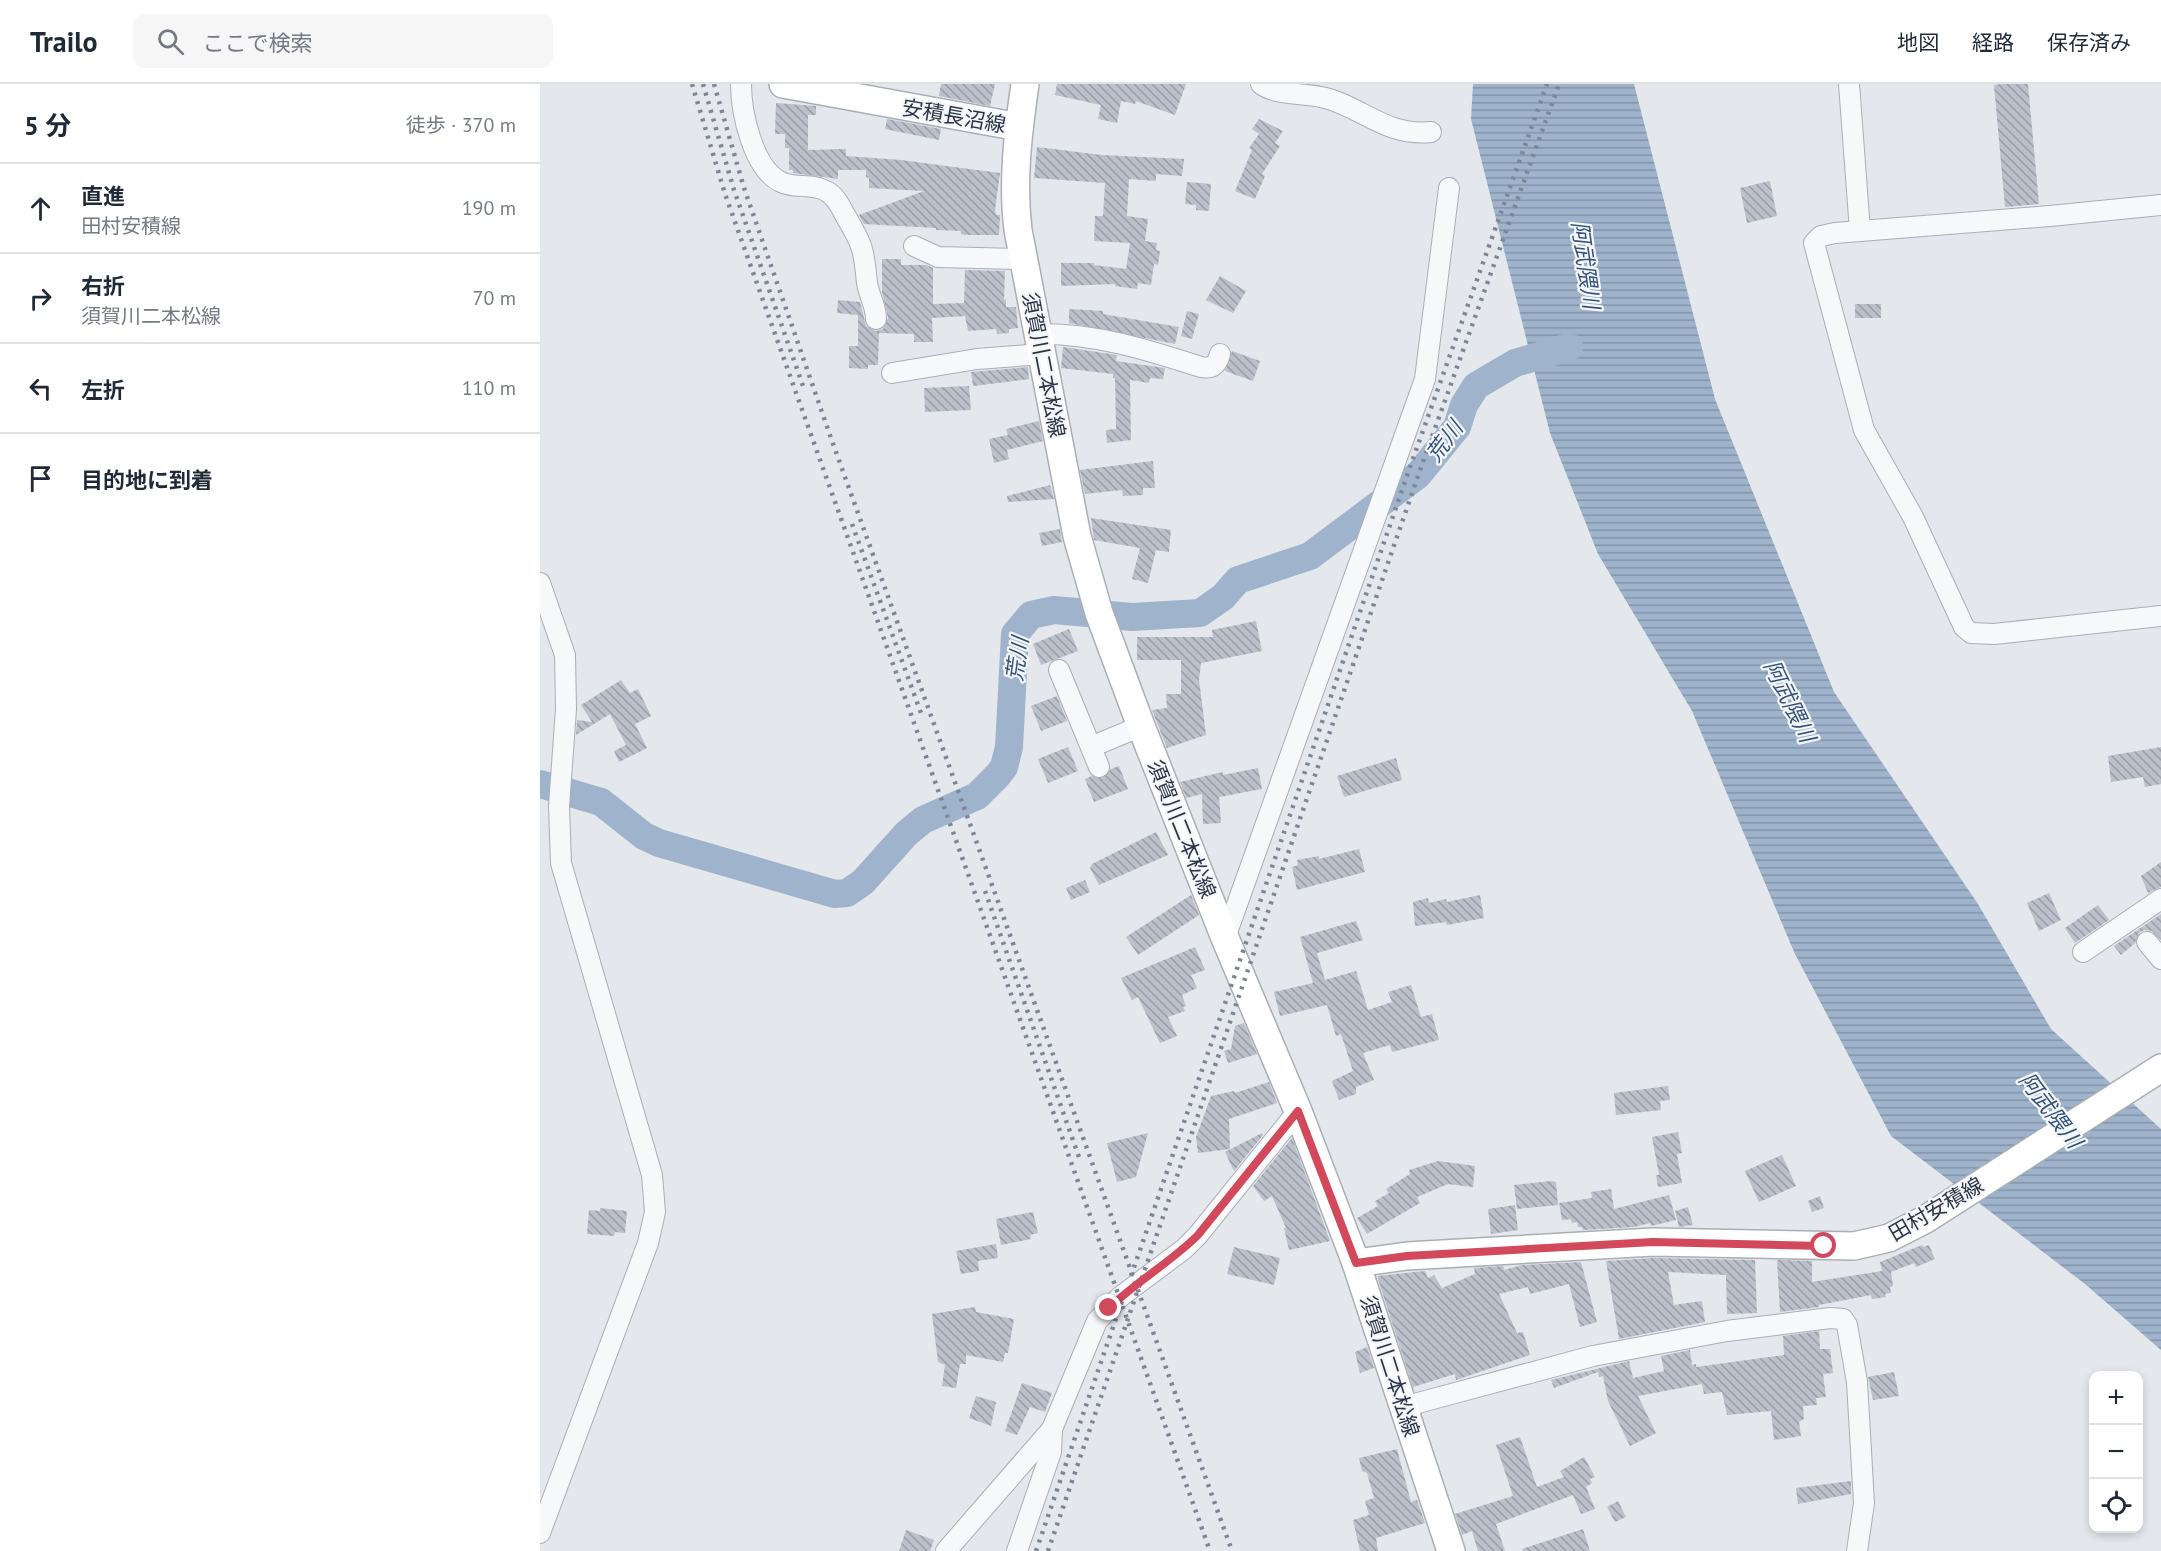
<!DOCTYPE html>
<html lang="ja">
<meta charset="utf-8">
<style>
body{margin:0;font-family:"PT Sans","Noto Sans JP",sans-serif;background:#f6f6f7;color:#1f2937}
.controls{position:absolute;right:18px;bottom:18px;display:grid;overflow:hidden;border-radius:12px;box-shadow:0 3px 9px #0003}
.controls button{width:54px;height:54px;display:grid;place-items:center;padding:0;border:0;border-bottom:2px solid #e0e1e3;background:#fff;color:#1f2937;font:30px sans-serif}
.stop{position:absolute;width:18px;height:18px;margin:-14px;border:4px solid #d1495b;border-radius:50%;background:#fff}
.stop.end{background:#d1495b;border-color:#fff;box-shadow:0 2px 6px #0008}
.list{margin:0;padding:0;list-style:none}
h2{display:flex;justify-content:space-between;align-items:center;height:78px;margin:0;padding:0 24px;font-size:26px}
h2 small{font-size:20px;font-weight:400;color:#747a83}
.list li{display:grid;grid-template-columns:39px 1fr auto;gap:18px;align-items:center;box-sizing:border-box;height:90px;padding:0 24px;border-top:2px solid #e0e1e3}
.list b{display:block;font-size:22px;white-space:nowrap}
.list p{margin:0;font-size:20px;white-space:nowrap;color:#747a83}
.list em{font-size:20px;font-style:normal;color:#747a83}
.icon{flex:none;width:33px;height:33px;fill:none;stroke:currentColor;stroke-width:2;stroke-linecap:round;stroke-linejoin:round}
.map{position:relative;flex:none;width:1621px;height:1467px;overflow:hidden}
header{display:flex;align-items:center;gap:36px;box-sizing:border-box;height:84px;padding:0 30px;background:#fff;border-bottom:2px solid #e0e1e3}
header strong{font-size:28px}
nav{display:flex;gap:33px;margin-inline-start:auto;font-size:21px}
.search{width:420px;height:54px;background:#f6f6f7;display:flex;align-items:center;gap:15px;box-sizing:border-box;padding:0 21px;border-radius:12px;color:#747a83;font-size:22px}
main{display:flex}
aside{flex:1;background:#fff}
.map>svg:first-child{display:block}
.water{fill:url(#water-rules)}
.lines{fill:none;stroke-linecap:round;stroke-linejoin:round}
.river{stroke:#9fb4cc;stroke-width:28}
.building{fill:url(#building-back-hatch)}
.street-casing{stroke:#a9aeb7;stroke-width:22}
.secondary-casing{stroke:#a9aeb7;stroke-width:30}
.street{stroke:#f7f8fa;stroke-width:20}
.secondary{stroke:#fff;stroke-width:27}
.rail{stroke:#7d8696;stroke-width:4.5;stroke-dasharray:3 6;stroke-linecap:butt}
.route{stroke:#d1495b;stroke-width:8}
.labels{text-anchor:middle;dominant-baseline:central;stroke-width:4.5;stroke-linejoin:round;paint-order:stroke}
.street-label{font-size:21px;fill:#2b3445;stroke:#f4f6f9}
.water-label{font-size:22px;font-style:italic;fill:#34527a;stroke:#f4f6f9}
</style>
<header>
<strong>Trailo</strong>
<div class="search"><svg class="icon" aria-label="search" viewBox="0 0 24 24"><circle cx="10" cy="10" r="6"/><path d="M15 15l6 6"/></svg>ここで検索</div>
<nav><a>地図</a><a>経路</a><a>保存済み</a></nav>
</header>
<main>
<aside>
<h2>5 分<small>徒歩 · 370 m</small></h2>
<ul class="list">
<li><svg class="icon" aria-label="ahead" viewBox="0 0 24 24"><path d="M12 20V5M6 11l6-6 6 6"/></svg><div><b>直進</b><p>田村安積線</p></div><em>190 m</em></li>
<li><svg class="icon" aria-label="right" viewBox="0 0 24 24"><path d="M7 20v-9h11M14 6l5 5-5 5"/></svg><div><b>右折</b><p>須賀川二本松線</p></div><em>70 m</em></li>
<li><svg class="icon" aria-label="left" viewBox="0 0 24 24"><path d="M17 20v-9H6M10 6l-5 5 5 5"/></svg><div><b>左折</b></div><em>110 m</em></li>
<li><svg class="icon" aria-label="arrive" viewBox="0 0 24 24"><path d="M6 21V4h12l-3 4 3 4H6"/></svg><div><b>目的地に到着</b></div></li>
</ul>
</aside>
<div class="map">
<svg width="1621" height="1467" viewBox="0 0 1621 1467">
<defs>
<pattern id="water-rules" width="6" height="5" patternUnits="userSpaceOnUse" patternTransform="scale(1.5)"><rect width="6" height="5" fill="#9fb4cc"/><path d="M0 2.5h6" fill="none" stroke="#8293a7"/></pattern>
<pattern id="building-back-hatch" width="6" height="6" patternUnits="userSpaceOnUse" patternTransform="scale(1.5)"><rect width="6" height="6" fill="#bbc0ca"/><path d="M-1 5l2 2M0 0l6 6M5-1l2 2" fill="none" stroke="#989da6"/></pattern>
</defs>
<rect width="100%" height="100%" fill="#e4e7ec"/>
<!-- water -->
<polygon class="water" points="933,0 1094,0 1175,315 1294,608 1438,820 1511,945 1621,1045 1621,1266 1545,1200 1351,1052 1255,870 1152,627 1058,470 1010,349 931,35"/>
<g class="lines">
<!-- river -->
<polyline class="river" points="0,700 61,718 104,752 119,759 295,810 307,809 323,798 366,750 383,736 437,712 458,691 464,683 469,663 475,550 491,531 514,526 592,533 660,529 683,513 698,496 770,472 878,391 917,343 924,321 936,302 975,279 1029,263"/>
</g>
<!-- building -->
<g class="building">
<polygon points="401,0 455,0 450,22 399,12"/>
<polygon points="517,0 646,0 635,31 596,17 595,20 581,17 577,39 558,35 561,21 515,11"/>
<polygon points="1461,0 1488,0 1499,120 1465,123 1454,1"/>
<polygon points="236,19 276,22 276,31 268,31 268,66 306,65 306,72 361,76 460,89 455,126 456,131 460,131 459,151 425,151 421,150 421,147 396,146 396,144 324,140 319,131 384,107 329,104 329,94 326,93 326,86 298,86 298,95 253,89 253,86 249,86 249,64 245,64 245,50 235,50"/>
<polygon points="347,35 401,45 399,56 345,45"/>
<polygon points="719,35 743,47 735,59 740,62 722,90 725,92 715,115 695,107 712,66 709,64 719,50 712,45"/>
<polygon points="497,63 562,71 644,75 642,92 616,90 616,97 589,95 587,132 608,135 605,157 617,159 616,166 620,167 618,181 614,180 611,201 598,199 597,205 575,202 575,200 521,202 521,179 554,179 554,181 586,185 590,159 554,157 555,132 563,132 565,99 494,94"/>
<polygon points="1230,97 1237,132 1207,139 1200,104"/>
<polygon points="647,98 671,100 669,127 656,126 656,121 645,120"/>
<polygon points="342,175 361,175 361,181 386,181 393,184 393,220 424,219 425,186 465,187 464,216 466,215 466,223 476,223 478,244 469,245 469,249 457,250 456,245 428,247 425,232 392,234 393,258 374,258 374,250 339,249 338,281 328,281 328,285 309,284 309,262 318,262 318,231 297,229 298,216 320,218 326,242 336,247 343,245 348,234 342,208"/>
<polygon points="680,192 706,207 693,229 666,216"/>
<rect x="1315" y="220" width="26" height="14"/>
<polygon points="529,225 563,227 563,230 639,243 635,260 529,239"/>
<polygon points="647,227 659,230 652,255 641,252"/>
<polygon points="523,263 577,271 576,277 625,284 623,295 610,294 609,299 590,296 591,356 567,359 566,346 576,345 575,294 573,294 573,290 521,284"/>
<polygon points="692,267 720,277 713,297 685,287"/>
<polygon points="488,283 489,295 433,302 431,288"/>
<polygon points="429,302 431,326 385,328 384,304"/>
<polygon points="499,337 503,357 467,366 469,375 454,379 449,355 468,351 466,345"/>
<polygon points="613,377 615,404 603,404 603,411 583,412 582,406 545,410 540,386"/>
<polygon points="510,401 514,415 468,418 467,412"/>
<polygon points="551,434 631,446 629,468 616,466 608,499 592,495 600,464 554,456"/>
<polygon points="520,445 522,458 502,462 499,449"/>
<polygon points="716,537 722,567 661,579 659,596 666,651 627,664 612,626 627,624 626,610 641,610 641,576 597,576 597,553 673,553 672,546"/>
<polygon points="529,545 538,567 501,581 493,560"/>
<polygon points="81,596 90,609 98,605 111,632 95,640 107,664 79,678 74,667 86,661 70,630 36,651 37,636 52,638 41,621"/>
<polygon points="517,612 527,637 501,647 491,622"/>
<polygon points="528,663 538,687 508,699 498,675"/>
<polygon points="1621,663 1621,700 1605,703 1603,693 1571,698 1568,672"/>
<polygon points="856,674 862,696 804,713 797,692"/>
<polygon points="579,682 588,705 554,718 545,695 552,692 563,694 571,685"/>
<polygon points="718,684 722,705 679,713 681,739 663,740 662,710 646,714 640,698 683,688 683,691"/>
<polygon points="616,748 628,771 559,801 550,784 552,780"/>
<polygon points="819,765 825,788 757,806 752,783 758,781 757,776 779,772 779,775"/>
<polygon points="1621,778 1621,803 1608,809 1601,792"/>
<polygon points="545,796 550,808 531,816 526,804"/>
<polygon points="1509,809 1521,836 1499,847 1487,819"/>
<polygon points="651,811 659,831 598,871 586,853"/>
<polygon points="940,811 944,834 907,841 906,838 875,842 873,818 888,814 889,819 906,815 907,818"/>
<polygon points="1558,821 1569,836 1535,859 1525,844"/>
<polygon points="1621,830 1621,856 1612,847 1604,846 1599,849 1595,859 1581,871 1574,862"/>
<polygon points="816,837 823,856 777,869 785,896 816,887 828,926 852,918 848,908 871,901 881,933 892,930 899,956 852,968 850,961 823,969 834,996 816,1003 816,1010 799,1016 792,997 813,987 801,950 796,952 787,921 740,932 734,908 773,899 760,853"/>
<polygon points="655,863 665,886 651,891 657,904 642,911 646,922 643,923 645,927 628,933 637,952 620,959 598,913 592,916 581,894"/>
<polygon points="704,939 717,970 688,979 684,967 691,965 695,942"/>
<polygon points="729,998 737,1019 689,1035 690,1065 658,1069 656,1053 671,1012 694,1007 695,1009"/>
<polygon points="1128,1002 1130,1016 1120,1017 1121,1026 1076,1031 1074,1009"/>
<polygon points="1138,1048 1142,1069 1137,1070 1142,1099 1118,1103 1116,1091 1119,1091 1112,1053"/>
<polygon points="608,1049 596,1093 577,1098 567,1059"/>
<polygon points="722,1049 723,1051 694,1087 685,1068"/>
<polygon points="752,1054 790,1157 749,1166 744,1144 746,1144 732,1112 724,1117 713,1102"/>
<polygon points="1242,1071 1256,1102 1219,1118 1205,1087"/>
<polygon points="898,1077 935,1082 933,1103 908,1100 877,1113 880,1119 827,1150 817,1134 838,1122 835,1117 849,1109 846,1105 870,1090 869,1086"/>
<polygon points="1011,1097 1016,1098 1018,1121 977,1125 974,1101"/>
<polygon points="1071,1105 1074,1125 1129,1111 1136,1136 1111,1142 1110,1139 1094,1143 1043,1146 1042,1143 1038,1143 1037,1138 1032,1139 1031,1135 1022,1136 1019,1119 1052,1114 1051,1108"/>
<polygon points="1280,1112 1284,1124 1272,1128 1268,1117"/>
<polygon points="975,1121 978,1146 951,1150 948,1125"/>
<polygon points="1148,1123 1153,1141 1139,1143 1135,1127"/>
<polygon points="60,1124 87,1127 85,1149 75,1148 74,1152 47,1150 49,1126 60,1127"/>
<polygon points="493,1128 498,1149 490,1151 491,1155 461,1161 456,1135"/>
<polygon points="456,1160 458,1174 438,1177 439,1187 421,1190 416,1167"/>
<polygon points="1382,1161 1383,1163 1389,1161 1395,1175 1376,1183 1374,1179 1351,1188 1353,1202 1350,1203 1351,1209 1345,1210 1346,1213 1332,1215 1331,1211 1279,1221 1279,1223 1240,1228 1237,1176 1272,1177 1272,1198 1342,1187 1340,1178"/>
<polygon points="694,1163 740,1174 734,1201 687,1190"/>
<polygon points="1113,1174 1215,1176 1217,1229 1187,1230 1186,1191 1128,1188 1134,1221 1162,1217 1165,1238 1079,1255 1066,1177"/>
<polygon points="1041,1178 1057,1238 1040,1243 1029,1200 990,1210 988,1203 959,1210 977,1249 983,1248 990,1271 916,1296 915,1290 873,1303 837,1192 885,1187 888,1194 894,1191 902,1204 935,1190 934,1184 963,1182 964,1186 982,1181"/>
<polygon points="435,1223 436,1228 474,1235 468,1269 465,1269 463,1278 426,1271 426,1280 420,1280 416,1304 402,1302 405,1281 398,1278 392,1230"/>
<polygon points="1279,1247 1280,1265 1290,1265 1293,1289 1283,1290 1286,1313 1276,1314 1277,1321 1263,1322 1264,1335 1259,1338 1261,1352 1234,1356 1231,1327 1187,1331 1182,1308 1164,1310 1162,1300 1098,1312 1116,1349 1090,1362 1068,1317 1063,1292 1059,1293 1058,1288 1014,1304 1011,1296 1089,1277 1093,1294 1124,1287 1121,1272 1150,1266 1152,1281 1156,1280 1156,1283 1244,1271 1243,1252"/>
<polygon points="827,1263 834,1284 820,1289 815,1268"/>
<polygon points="1354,1288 1359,1312 1333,1316 1328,1293"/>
<polygon points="482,1299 512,1309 505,1328 490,1323 477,1351 465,1347"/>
<polygon points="436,1312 456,1318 451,1342 429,1334"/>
<polygon points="980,1353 997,1403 1024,1393 1020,1387 1044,1373 1055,1393 1050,1395 1052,1399 1046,1403 1055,1425 1041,1430 1033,1411 956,1440 965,1467 938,1467 932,1447 922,1451 915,1430 973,1412 956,1361"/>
<polygon points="857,1365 871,1418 877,1416 885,1439 836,1454 838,1467 820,1467 813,1436 829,1431 825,1417 834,1414 827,1389 822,1387 819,1374"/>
<polygon points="1311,1397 1311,1410 1258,1420 1256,1404"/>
<polygon points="1078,1417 1086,1433 1075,1438 1067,1423"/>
<polygon points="1043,1445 1050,1467 983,1467 982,1465"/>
<polygon points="366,1446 394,1456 390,1467 359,1467"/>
</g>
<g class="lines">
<defs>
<g id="street">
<path d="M 201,0 C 201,28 213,85 241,98 C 254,105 273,99 286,107 C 296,112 300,122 305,131 C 323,161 324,166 327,199 C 329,212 336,221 336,235"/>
<path d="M 721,0 C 735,11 763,9 781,13 C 820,21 845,53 891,48"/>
<polyline points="1309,0 1320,147"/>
<polyline points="1621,121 1510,132 1295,149 1281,152 1274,159 1324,346 1373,433 1424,543 1431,549 1454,550 1621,532"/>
<polyline points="374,162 398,173 483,175"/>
<path d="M 499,250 C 555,249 608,266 661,283 C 672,285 677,281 680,270"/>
<polyline points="352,289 437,275 502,270"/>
<polyline points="0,499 25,571 26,625 19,722 21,779 112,1091 115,1128 108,1159 0,1449"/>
<polyline points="519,586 559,683"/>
<polyline points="551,663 601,642"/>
<polyline points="685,854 885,295 909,104"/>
<polyline points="1607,858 1621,875"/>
<polyline points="1543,868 1621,815"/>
<polyline points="863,1323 1053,1272 1187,1247 1290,1234 1303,1235 1307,1241 1317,1298 1324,1419 1317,1467"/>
<polyline points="406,1467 512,1345 557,1237 580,1213 644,1165 658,1151 758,1027"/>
<polyline points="477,1467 511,1368 512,1345"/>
</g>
<g id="secondary">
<polyline points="243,0 479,43"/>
<path d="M 485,0 C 478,49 472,97 478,146 L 537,452 L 559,529 L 601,642 L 685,854 L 758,1027 L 816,1179 L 911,1467"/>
<polyline points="816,1179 867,1172 1113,1158 1314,1162 1349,1154 1386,1135 1621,984"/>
</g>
</defs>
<!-- street casing -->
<use href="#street" class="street-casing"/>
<!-- secondary casing -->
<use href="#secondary" class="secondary-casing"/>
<!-- street -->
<use href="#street" class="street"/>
<!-- secondary -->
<use href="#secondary" class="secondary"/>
<!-- rail -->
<g class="rail">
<polyline points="152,0 185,110 670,1467"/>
<polyline points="163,0 194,106 263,302"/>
<polyline points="174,0 204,104 292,357 692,1467"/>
<polyline points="312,440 381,629"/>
<polyline points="445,807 540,1076"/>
<polyline points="591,1192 870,383 1007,0"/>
<polyline points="496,1467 582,1217"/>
<polyline points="508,1467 880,386 1019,0"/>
</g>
</g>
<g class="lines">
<!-- route -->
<path class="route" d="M 569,1224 C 597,1197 631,1178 658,1151 L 758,1027 L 816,1179 L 867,1172 L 1113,1158 L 1284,1162"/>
</g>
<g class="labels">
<!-- street labels -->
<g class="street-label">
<text transform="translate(414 32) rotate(10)">安積長沼線</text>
<text transform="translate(504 281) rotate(79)">須賀川二本松線</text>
<text transform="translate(642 745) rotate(68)">須賀川二本松線</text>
<text transform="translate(1396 1125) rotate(-30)">田村安積線</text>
<text transform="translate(850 1282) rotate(72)">須賀川二本松線</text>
</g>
<!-- water labels -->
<g class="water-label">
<text transform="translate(1046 181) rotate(82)">阿武隈川</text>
<text transform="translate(904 357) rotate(-53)">荒川</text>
<text transform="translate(477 575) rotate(-82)">荒川</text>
<text transform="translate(1250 617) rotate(64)">阿武隈川</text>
<text transform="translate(1511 1026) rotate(53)">阿武隈川</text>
</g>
</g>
</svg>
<div class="controls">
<button>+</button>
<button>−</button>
<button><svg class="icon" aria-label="locate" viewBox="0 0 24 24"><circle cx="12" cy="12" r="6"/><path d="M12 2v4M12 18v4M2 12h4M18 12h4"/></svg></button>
</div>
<div class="stop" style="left:1284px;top:1162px"></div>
<div class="stop end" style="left:569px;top:1224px"></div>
</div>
</main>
